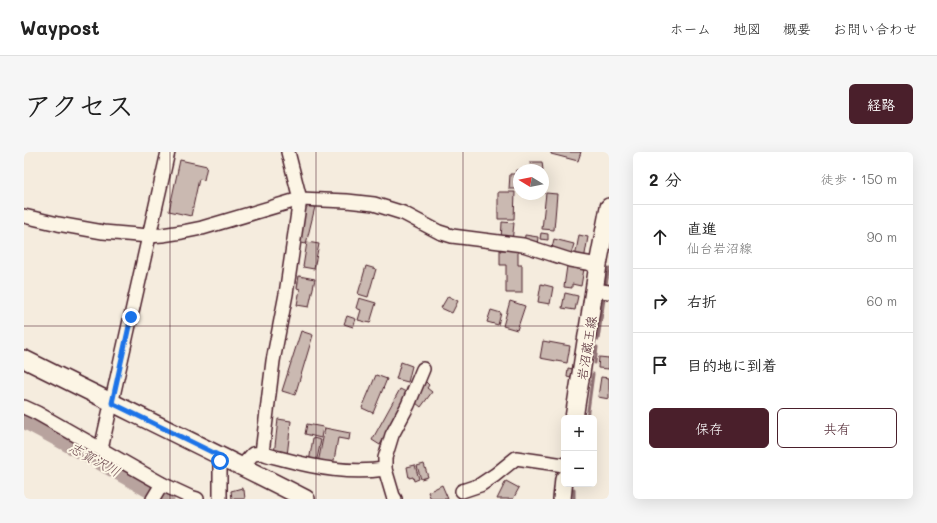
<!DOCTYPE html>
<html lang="ja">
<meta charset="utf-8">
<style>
body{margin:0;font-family:Mali,"Klee One",sans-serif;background:#f6f6f6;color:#222}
.controls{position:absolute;right:12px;bottom:12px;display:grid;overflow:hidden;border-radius:6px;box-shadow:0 4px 16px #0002}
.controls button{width:36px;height:36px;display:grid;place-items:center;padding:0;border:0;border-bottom:1px solid #e0e0e0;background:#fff;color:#222;font:20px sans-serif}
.compass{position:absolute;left:489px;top:12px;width:36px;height:36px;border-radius:50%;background:#fff;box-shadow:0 4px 16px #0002;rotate:280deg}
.stop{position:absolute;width:12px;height:12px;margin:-9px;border:3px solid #1a73e8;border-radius:50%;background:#fff}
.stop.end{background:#1a73e8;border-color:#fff;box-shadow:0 1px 4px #0008}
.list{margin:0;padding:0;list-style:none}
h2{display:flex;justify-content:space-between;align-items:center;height:52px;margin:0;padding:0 16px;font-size:17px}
h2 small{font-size:13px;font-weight:400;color:#767676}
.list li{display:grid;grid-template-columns:26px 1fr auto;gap:12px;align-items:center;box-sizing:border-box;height:64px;padding:0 16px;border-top:1px solid #e0e0e0}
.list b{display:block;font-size:15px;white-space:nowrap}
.list p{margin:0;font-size:13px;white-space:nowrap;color:#767676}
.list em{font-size:13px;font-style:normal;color:#767676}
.actions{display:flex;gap:8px;padding:12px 16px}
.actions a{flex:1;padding:9px 0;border:1px solid #4a1f2b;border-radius:6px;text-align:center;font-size:14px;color:#4a1f2b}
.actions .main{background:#4a1f2b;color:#fff}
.icon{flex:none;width:22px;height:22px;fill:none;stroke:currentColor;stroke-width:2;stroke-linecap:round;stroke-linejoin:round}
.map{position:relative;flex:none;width:585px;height:347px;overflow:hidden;border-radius:6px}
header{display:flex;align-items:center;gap:24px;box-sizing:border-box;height:56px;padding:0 20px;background:#fff;border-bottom:1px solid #e0e0e0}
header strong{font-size:19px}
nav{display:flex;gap:22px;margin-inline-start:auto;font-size:14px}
.intro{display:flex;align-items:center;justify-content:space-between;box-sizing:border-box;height:96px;padding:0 24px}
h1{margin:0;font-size:28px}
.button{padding:10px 18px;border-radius:6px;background:#4a1f2b;color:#fff;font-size:14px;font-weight:700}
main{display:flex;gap:24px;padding:0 24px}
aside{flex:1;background:#fff;border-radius:6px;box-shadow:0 4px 16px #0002}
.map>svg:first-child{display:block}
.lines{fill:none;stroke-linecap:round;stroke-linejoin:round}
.stream{stroke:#8c6e70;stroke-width:3}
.river{stroke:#b8a39e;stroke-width:17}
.building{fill:#cab9b1;stroke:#4a1f2b}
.minor-casing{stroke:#4a1f2b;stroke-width:16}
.major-casing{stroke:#4a1f2b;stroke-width:20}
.minor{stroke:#fcf5e5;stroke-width:13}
.major{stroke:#fcf5e5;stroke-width:17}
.route{stroke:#1a73e8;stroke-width:5}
.grid{fill:none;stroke:#4a1f2b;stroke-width:1;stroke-opacity:0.55}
.labels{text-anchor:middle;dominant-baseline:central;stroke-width:4;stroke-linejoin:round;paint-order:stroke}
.street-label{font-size:13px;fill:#4a1f2b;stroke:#fcf5e5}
.water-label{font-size:14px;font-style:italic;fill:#704d53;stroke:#fcf5e5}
</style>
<header>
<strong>Waypost</strong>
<nav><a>ホーム</a><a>地図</a><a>概要</a><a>お問い合わせ</a></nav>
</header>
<div class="intro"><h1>アクセス</h1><a class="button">経路</a></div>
<main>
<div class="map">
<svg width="585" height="347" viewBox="0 0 585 347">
<rect width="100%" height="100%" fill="#f5ecde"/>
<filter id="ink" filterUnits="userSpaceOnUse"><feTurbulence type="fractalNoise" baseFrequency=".025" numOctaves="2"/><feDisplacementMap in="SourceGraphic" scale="8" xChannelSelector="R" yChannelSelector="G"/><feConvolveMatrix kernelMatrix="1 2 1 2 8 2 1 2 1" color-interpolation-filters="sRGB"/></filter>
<g filter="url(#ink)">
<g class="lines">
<!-- stream -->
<g class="stream">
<polyline points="582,132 585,116"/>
<polyline points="574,187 580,147"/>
<polyline points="571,211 573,195"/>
<polyline points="563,266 569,222"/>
<polyline points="550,347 550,337"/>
</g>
<!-- river -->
<path class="river" d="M 0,268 C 48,293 95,320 142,347"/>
</g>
<!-- building -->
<g class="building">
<polygon points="527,0 557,0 554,9 527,2"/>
<polygon points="156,8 183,14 180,28 175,27 167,64 145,59"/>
<polygon points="506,10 518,10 519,18 507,18"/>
<polygon points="492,18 495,18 495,37 485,37 486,22 491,22"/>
<polygon points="474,40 491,40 490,67 474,67"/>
<polygon points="522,41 533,42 530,78 518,77"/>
<polygon points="281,53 291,55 282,92 273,90"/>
<polygon points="478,70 490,71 488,90 477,89"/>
<polygon points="517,81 524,82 524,88 516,87"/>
<polygon points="501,83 514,85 513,94 500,92"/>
<polygon points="555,83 564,85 560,108 551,106"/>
<polygon points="530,87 550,92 546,105 527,100"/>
<polygon points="283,90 295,92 290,117 279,115"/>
<polygon points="476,98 494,98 494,113 498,113 498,141 482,141 482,113 476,113"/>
<polygon points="342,114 352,117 344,145 334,142"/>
<polygon points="543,114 560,117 557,134 548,132 548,136 540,135"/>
<polygon points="275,124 291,127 285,155 273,153 276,137 273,136"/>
<polygon points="517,132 529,135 526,152 514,150"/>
<polygon points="541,141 554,144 551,158 538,156"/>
<polygon points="424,144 434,149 428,161 417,156"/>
<polygon points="335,146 352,151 346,171 334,168 337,158 332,156"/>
<polygon points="486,149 501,154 493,178 479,174"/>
<polygon points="467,158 477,161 474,173 463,170"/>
<polygon points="323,164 332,167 329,175 320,172"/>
<polygon points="277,179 289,183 271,243 258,239"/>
<polygon points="519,189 546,194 543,211 516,206"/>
<polygon points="575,205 585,206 585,217 574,216"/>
<polygon points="377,210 388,214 384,230 372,227"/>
<polygon points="544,216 549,217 547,226 543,225"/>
<polygon points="352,223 363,227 349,261 338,256"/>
<polygon points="577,225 585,226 585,247 574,245"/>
<polygon points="401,229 405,233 403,236 408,240 397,255 387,247"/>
<polygon points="376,237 384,241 356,293 348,288"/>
<polygon points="254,267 267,269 263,304 250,303"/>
<polygon points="283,272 299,275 297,286 281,282"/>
<polygon points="301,276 326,281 325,288 314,286 309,314 294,311"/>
<polygon points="289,286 297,288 292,311 285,310"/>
<polygon points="400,312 404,325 397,327 393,314"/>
<polygon points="391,313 395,327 390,329 389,325 385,326 383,315"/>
<polygon points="482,329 495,336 489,347 473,347"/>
<polygon points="418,333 424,347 407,347 404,340"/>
<polygon points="218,336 218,338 220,338 221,347 208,347 207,339"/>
</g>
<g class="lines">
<defs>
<g id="minor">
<polyline points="0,64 34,72 79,80 125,84 138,83 158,80 178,76 276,47 323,49 350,52 379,61 415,80 428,84 499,93 546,108 574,113"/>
<polyline points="570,138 585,140"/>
<polyline points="0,255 13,261 138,332 166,345 173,347"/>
<polyline points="77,297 144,0"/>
<path d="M 238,301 C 245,304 252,305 259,307 C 293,316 326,322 361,317"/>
<polyline points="218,314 229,302 238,301 249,209 262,142 276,47 264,0"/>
<polyline points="438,339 456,333 471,323 492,306 540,313"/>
<polyline points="129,347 138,332"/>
<polyline points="196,347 196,304"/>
<polyline points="371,347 369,344 361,317 361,306 368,283 384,253 399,217"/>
</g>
<g id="major">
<path d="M 0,207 C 94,254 188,299 282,347"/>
<polyline points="550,266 574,113 585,55"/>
<polyline points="538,347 540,327"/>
</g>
</defs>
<!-- minor casing -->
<use href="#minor" class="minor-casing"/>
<!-- major casing -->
<use href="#major" class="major-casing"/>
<!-- minor -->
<use href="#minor" class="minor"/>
<!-- major -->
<use href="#major" class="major"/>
</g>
</g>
<g class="lines" filter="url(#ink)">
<!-- route -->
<polyline class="route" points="107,165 88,251 196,304 196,309"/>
</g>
<!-- grid -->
<path class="grid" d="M 146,0 L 146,347M 292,0 L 292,347M 439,0 L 439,347M 0,174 L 585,174"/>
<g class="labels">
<!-- street labels -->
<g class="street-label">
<text transform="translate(562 196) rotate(-81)">岩沼蔵王線</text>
</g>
<!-- water labels -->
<g class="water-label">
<text transform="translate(71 307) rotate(29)">志賀沢川</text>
</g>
</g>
</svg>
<div class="controls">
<button>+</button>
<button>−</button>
</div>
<svg class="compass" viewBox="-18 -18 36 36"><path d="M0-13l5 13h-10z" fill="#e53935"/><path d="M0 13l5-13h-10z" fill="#767676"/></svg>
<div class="stop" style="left:196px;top:309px"></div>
<div class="stop end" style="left:107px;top:165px"></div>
</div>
<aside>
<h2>2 分<small>徒歩 · 150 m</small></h2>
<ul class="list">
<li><svg class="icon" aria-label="ahead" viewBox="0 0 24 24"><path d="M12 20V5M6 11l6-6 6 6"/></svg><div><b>直進</b><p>仙台岩沼線</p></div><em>90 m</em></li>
<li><svg class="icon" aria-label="right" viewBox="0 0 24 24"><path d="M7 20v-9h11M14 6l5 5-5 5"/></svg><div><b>右折</b></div><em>60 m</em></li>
<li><svg class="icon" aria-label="arrive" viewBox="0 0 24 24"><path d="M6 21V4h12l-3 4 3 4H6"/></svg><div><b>目的地に到着</b></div></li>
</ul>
<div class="actions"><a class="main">保存</a><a>共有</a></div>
</aside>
</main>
